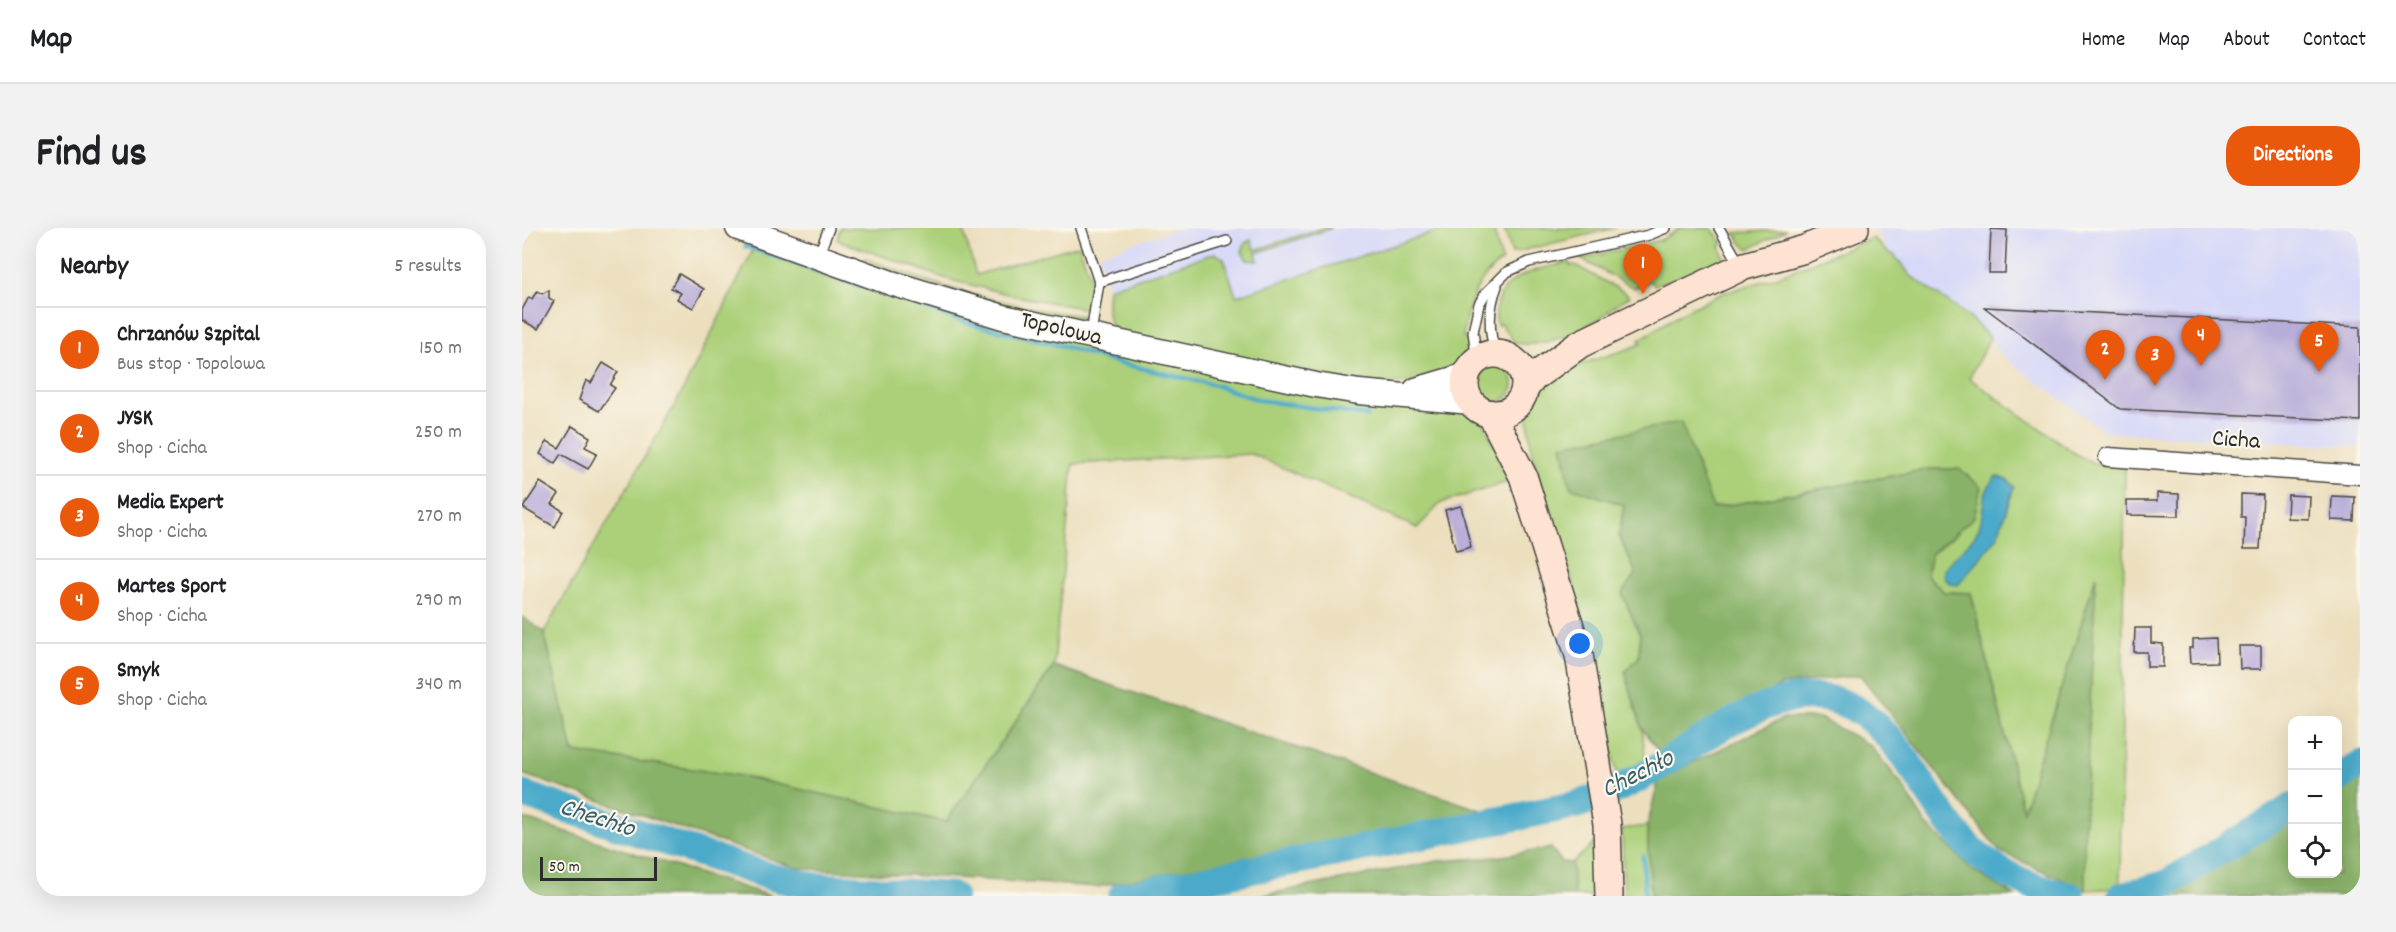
<!DOCTYPE html>
<meta charset="utf-8">
<style>
body{margin:0;font-family:Dekko,sans-serif;background:#f2f2f2;color:#202124}
.controls{position:absolute;right:18px;bottom:18px;display:grid;overflow:hidden;border-radius:12px;box-shadow:0 6px 24px #0002}
.controls button{width:54px;height:54px;display:grid;place-items:center;padding:0;border:0;border-bottom:2px solid #e0e0e0;background:#fff;color:#202124;font:30px sans-serif}
.scale{position:absolute;left:18px;bottom:15px;width:117px;box-sizing:border-box;padding-left:6px;border:3px solid #2b2b2b;border-top:0;font-size:16px;line-height:21px;white-space:nowrap;color:#2b2b2b;-webkit-text-stroke:4px #fbf7ec;paint-order:stroke}
.you{position:absolute;left:1058px;top:416px;width:21px;height:21px;margin:-15px;border:4px solid #fff;border-radius:50%;background:#1a73e8;box-shadow:0 0 0 9px #1a73e833}
.badge{display:grid;place-items:center;width:39px;height:39px;border-radius:50%;background:#ea580c;color:#fff;font-size:20px;font-weight:700}
.pin{position:absolute;translate:-50% -50px;filter:drop-shadow(0 2px 3px #0008)}
.pin::after{content:'';position:absolute;top:32px;width:21px;height:18px;background:inherit;clip-path:polygon(0 0,100% 0,50% 100%)}
.list{margin:0;padding:0;list-style:none}
h2{display:flex;justify-content:space-between;align-items:center;height:78px;margin:0;padding:0 24px;font-size:26px}
h2 small{font-size:20px;font-weight:400;color:#757577}
.list li{display:grid;grid-template-columns:39px 1fr auto;gap:18px;align-items:center;box-sizing:border-box;height:84px;padding:0 24px;border-top:2px solid #e0e0e0}
.list b{display:block;font-size:22px;white-space:nowrap}
.list p{margin:0;font-size:20px;white-space:nowrap;color:#757577}
.list em{font-size:20px;font-style:normal;color:#757577}
.icon{flex:none;width:33px;height:33px;fill:none;stroke:currentColor;stroke-width:2;stroke-linecap:round;stroke-linejoin:round}
.map{position:relative;flex:none;width:1838px;height:668px;overflow:hidden;border-radius:24px}
header{display:flex;align-items:center;gap:36px;box-sizing:border-box;height:84px;padding:0 30px;background:#fff;border-bottom:2px solid #e0e0e0}
header strong{font-size:28px}
nav{display:flex;gap:33px;margin-inline-start:auto;font-size:21px}
.intro{display:flex;align-items:center;justify-content:space-between;box-sizing:border-box;height:144px;padding:0 36px}
h1{margin:0;font-size:42px}
.button{padding:15px 27px;border-radius:24px;background:#ea580c;color:#fff;font-size:21px;font-weight:700}
main{display:flex;gap:36px;padding:0 36px}
aside{flex:1;background:#fff;border-radius:24px;box-shadow:0 6px 24px #0002}
.map>svg:first-child{display:block}
.built{fill:#d6d8f8}
.green{fill:#acd079;stroke:#6c7e52;stroke-width:1.5}
.forest{fill:#89b269;stroke:#5a6e4a;stroke-width:1.5}
.water{fill:#4baaca;stroke:#3b6a7a;stroke-width:1.5}
.lines{fill:none;stroke-linecap:round;stroke-linejoin:round}
.stream{stroke:#4baaca;stroke-width:4.5}
.river{stroke:#4baaca;stroke-width:28}
.building{fill:#b8acd9}
.service-casing{stroke:#484641;stroke-width:12}
.minor-casing{stroke:#484641;stroke-width:21}
.tertiary-casing{stroke:#484641;stroke-width:27}
.secondary-casing{stroke:#484641;stroke-width:30}
.service{stroke:#fff;stroke-width:9}
.minor{stroke:#fff;stroke-width:18}
.tertiary{stroke:#fff;stroke-width:24}
.secondary{stroke:#fee3d2;stroke-width:27}
.labels{text-anchor:middle;dominant-baseline:central;stroke-width:4.5;stroke-linejoin:round;paint-order:stroke}
.street-label{font-size:24px;fill:#2b2b2b;stroke:#fbf7ec}
.water-label{font-size:26px;font-style:italic;fill:#385e6b;stroke:#fbf7ec}
</style>
<header>
<strong>Map</strong>
<nav><a>Home</a><a>Map</a><a>About</a><a>Contact</a></nav>
</header>
<div class="intro"><h1>Find us</h1><a class="button">Directions</a></div>
<main>
<aside>
<h2>Nearby<small>5 results</small></h2>
<ul class="list">
<li><span class="badge">1</span><div><b>Chrzanów Szpital</b><p>Bus stop · Topolowa</p></div><em>150 m</em></li>
<li><span class="badge">2</span><div><b>JYSK</b><p>Shop · Cicha</p></div><em>250 m</em></li>
<li><span class="badge">3</span><div><b>Media Expert</b><p>Shop · Cicha</p></div><em>270 m</em></li>
<li><span class="badge">4</span><div><b>Martes Sport</b><p>Shop · Cicha</p></div><em>290 m</em></li>
<li><span class="badge">5</span><div><b>Smyk</b><p>Shop · Cicha</p></div><em>340 m</em></li>
</ul>
</aside>
<div class="map">
<svg width="1838" height="668" viewBox="0 0 1838 668">
<rect width="100%" height="100%" fill="#fbf7ec"/>
<filter id="ink" filterUnits="userSpaceOnUse"><feTurbulence type="fractalNoise" baseFrequency=".0167" numOctaves="2"/><feDisplacementMap in="SourceGraphic" scale="12" xChannelSelector="R" yChannelSelector="G"/><feConvolveMatrix kernelMatrix="1 2 1 2 8 2 1 2 1" color-interpolation-filters="sRGB"/></filter>
<filter id="wash" filterUnits="userSpaceOnUse"><feTurbulence type="fractalNoise" baseFrequency=".008" numOctaves="4" result="noise"/><feDisplacementMap in="SourceGraphic" scale="24" xChannelSelector="R" yChannelSelector="G"/><feGaussianBlur stdDeviation="1.35" result="paint"/><feColorMatrix in="noise" values="0 0 0 0 0 0 0 0 0 0 0 0 0 0 0 0 0 1.4 0 .05"/><feComposite in="paint" operator="in"/></filter>
<g filter="url(#wash)">
<rect width="100%" height="100%" fill="#ecdfbe"/>
<!-- built -->
<g class="built">
<polygon points="657,0 926,0 714,69 702,31 693,25 586,60 576,27"/>
<polygon points="1357,0 1838,0 1838,219 1583,204 1484,131 1447,89 1389,48 1372,27 1366,25 1354,2"/>
</g>
<!-- green -->
<g class="green">
<polygon points="318,0 441,0 454,47 557,17 570,54 564,81 494,68 428,52 315,12"/>
<polygon points="800,0 810,0 734,25 736,33 725,32 720,24 723,15 729,12 733,22"/>
<path d="M 926,0 L 971,0 L 980,33 C 954,50 944,81 941,110 L 946,111 L 946,123 L 939,139 L 893,154 L 870,156 L 826,153 L 597,105 C 581,94 585,78 586,60 L 693,25 L 702,31 L 714,68 Z"/>
<polygon points="982,0 1094,0 990,25"/>
<polygon points="1158,0 1189,0 1201,15 1198,18 1202,31 1199,36 1132,57 1129,53 1112,60 1059,31 1139,12"/>
<polygon points="1264,2 1227,21 1221,17 1213,5"/>
<path d="M 1351,10 L 1366,25 L 1372,27 L 1389,48 L 1447,89 L 1468,110 L 1447,150 L 1557,228 L 1572,235 L 1603,237 L 1598,660 L 1563,662 L 1562,605 L 1573,352 L 1501,584 L 1449,365 L 1422,364 L 1405,347 L 1409,326 L 1435,305 L 1438,241 L 1408,241 L 1190,280 L 1048,259 L 1102,277 L 1097,308 L 1114,345 L 1100,365 L 1118,407 L 1117,429 L 1103,444 L 1120,501 L 1124,537 L 1096,551 C 1081,485 1069,420 1051,355 C 1036,305 1007,239 1006,188 C 1005,181 1011,172 1014,167 C 1030,138 1090,129 1119,116 L 1117,112 L 1159,85 L 1201,65 L 1249,51 Z"/>
<polygon points="231,22 334,59 338,52 943,182 960,191 989,253 919,275 895,300 730,226 551,236 532,438 424,594 219,548 51,524 22,404 159,166"/>
<path d="M 343,30 C 411,58 489,79 563,88 L 551,95 L 544,95 L 341,37 Z"/>
<path d="M 1048,34 L 1048,38 L 1053,37 L 1104,65 L 1107,69 C 1095,74 1087,84 1077,91 C 1054,106 1020,120 993,115 L 979,96 L 975,97 C 965,50 1014,41 1048,34 Z"/>
<circle cx="973" cy="156" r="18"/>
<polygon points="1125,598 1129,668 1102,668 1100,601"/>
<polygon points="1077,611 1077,668 1052,668 1050,635"/>
</g>
<!-- forest -->
<g class="forest">
<polygon points="1159,194 1191,280 1408,241 1438,241 1459,259 1452,289 1409,326 1405,347 1422,364 1449,365 1501,583 1574,348 1562,605 1563,662 1477,623 1338,447 1260,457 1137,524 1120,501 1103,444 1117,429 1118,407 1100,365 1114,345 1097,308 1102,277 1048,259 1040,217"/>
<polygon points="0,389 22,404 51,524 219,548 424,594 532,438 962,583 575,659 275,640 0,546"/>
<polygon points="1262,490 1298,490 1348,517 1378,554 1404,596 1452,643 1493,668 1129,668 1125,598 1137,551"/>
<polygon points="1838,547 1838,668 1645,668 1664,651 1770,590 1770,646 1816,646 1816,562"/>
<polygon points="0,590 249,668 0,668"/>
<polygon points="1029,620 1040,634 1050,635 1052,668 736,668 916,633 974,629"/>
</g>
<!-- water -->
<path class="water" d="M 1474,248 L 1486,252 L 1492,259 L 1475,310 L 1436,357 C 1428,357 1421,352 1422,343 C 1423,336 1450,314 1455,304 C 1462,293 1459,276 1464,264 C 1467,258 1471,253 1474,248 Z"/>
<g class="lines">
<!-- stream -->
<g class="stream">
<polyline points="223,18 443,94 537,117 596,135 693,157 737,172 846,188"/>
<polyline points="1118,542 1121,549 1120,560"/>
<polyline points="1121,628 1123,668"/>
</g>
<!-- river -->
<g class="river">
<polyline points="1816,551 1838,536"/>
<polyline points="0,566 249,649 290,658 431,668"/>
<path d="M 600,668 L 1054,577 C 1077,569 1100,560 1121,548 C 1170,521 1218,479 1274,470 C 1369,456 1397,576 1454,625 C 1479,647 1516,662 1549,668"/>
<polyline points="1599,668 1644,656 1770,579"/>
</g>
</g>
<g id="blocks">
<!-- building -->
<g class="building">
<polygon points="1469,1 1485,2 1483,45 1467,45"/>
<polygon points="157,46 182,61 171,80 155,71 159,65 149,60"/>
<polygon points="27,62 27,70 32,73 16,101 0,92 0,82 7,69 10,71 15,63 20,66"/>
<polygon points="1462,79 1838,99 1838,193 1598,181"/>
<polygon points="81,135 96,144 88,157 93,160 77,183 57,172 64,152 69,155"/>
<polygon points="50,198 68,209 63,219 75,225 66,241 39,226 33,235 18,226 25,213 37,220"/>
<polygon points="18,254 37,266 30,276 41,283 33,299 1,280"/>
<polygon points="1635,265 1657,266 1657,288 1605,287 1605,273 1635,273"/>
<polygon points="1719,266 1741,267 1738,321 1722,321 1723,289 1719,289"/>
<polygon points="1766,267 1787,268 1786,291 1765,290"/>
<polygon points="1810,268 1833,269 1832,293 1809,292"/>
<polygon points="939,278 949,319 934,323 923,282"/>
<polygon points="1613,400 1629,400 1629,415 1641,416 1641,439 1625,439 1625,424 1612,424"/>
<polygon points="1694,410 1695,434 1668,435 1667,420 1671,420 1671,411"/>
<polygon points="1717,418 1739,418 1739,441 1718,441"/>
</g>
</g>
</g>
<g filter="url(#ink)">
<use href="#blocks" fill-opacity="0" stroke="#484641" stroke-width="1.5"/>
<g class="lines">
<defs>
<g id="service">
<polyline points="559,0 577,54 569,106"/>
<polyline points="1197,0 1218,37"/>
<polyline points="296,28 307,0"/>
<polyline points="577,54 705,13"/>
<path d="M 974,126 C 966,103 966,81 975,58"/>
<polyline points="955,132 951,104 957,76 964,65 985,44 1007,34 1127,7 1144,0"/>
</g>
<polyline id="minor" points="1586,229 1838,247"/>
<g id="tertiary">
<polyline points="216,0 369,55 481,89 794,157 837,164 950,174"/>
<polyline points="894,162 945,147"/>
</g>
<g id="secondary">
<circle cx="973" cy="156" r="30"/>
<polyline points="1003,160 1012,149 1058,116 1219,39 1283,21 1333,0"/>
<polyline points="969,186 1001,248 1057,427 1085,596 1087,668"/>
</g>
</defs>
<!-- service casing -->
<use href="#service" class="service-casing"/>
<!-- minor casing -->
<use href="#minor" class="minor-casing"/>
<!-- tertiary casing -->
<use href="#tertiary" class="tertiary-casing"/>
<!-- secondary casing -->
<use href="#secondary" class="secondary-casing"/>
<!-- service -->
<use href="#service" class="service"/>
<!-- minor -->
<use href="#minor" class="minor"/>
<!-- tertiary -->
<use href="#tertiary" class="tertiary"/>
<!-- secondary -->
<use href="#secondary" class="secondary"/>
</g>
</g>
<g class="labels">
<!-- street labels -->
<g class="street-label">
<text transform="translate(539 102) rotate(13)">Topolowa</text>
<text transform="translate(1714 213) rotate(4)">Cicha</text>
</g>
<!-- water labels -->
<g class="water-label">
<text transform="translate(1116 547) rotate(-27)">Chechło</text>
<text transform="translate(75 591) rotate(18)">Chechło</text>
</g>
</g>
</svg>
<div class="controls">
<button>+</button>
<button>−</button>
<button><svg class="icon" aria-label="locate" viewBox="0 0 24 24"><circle cx="12" cy="12" r="6"/><path d="M12 2v4M12 18v4M2 12h4M18 12h4"/></svg></button>
</div>
<div class="scale">50 m</div>
<div class="you"></div>
<div class="pin badge" style="left:1121px;top:66px">1</div>
<div class="pin badge" style="left:1583px;top:152px">2</div>
<div class="pin badge" style="left:1633px;top:158px">3</div>
<div class="pin badge" style="left:1679px;top:138px">4</div>
<div class="pin badge" style="left:1797px;top:144px">5</div>
</div>
</main>
